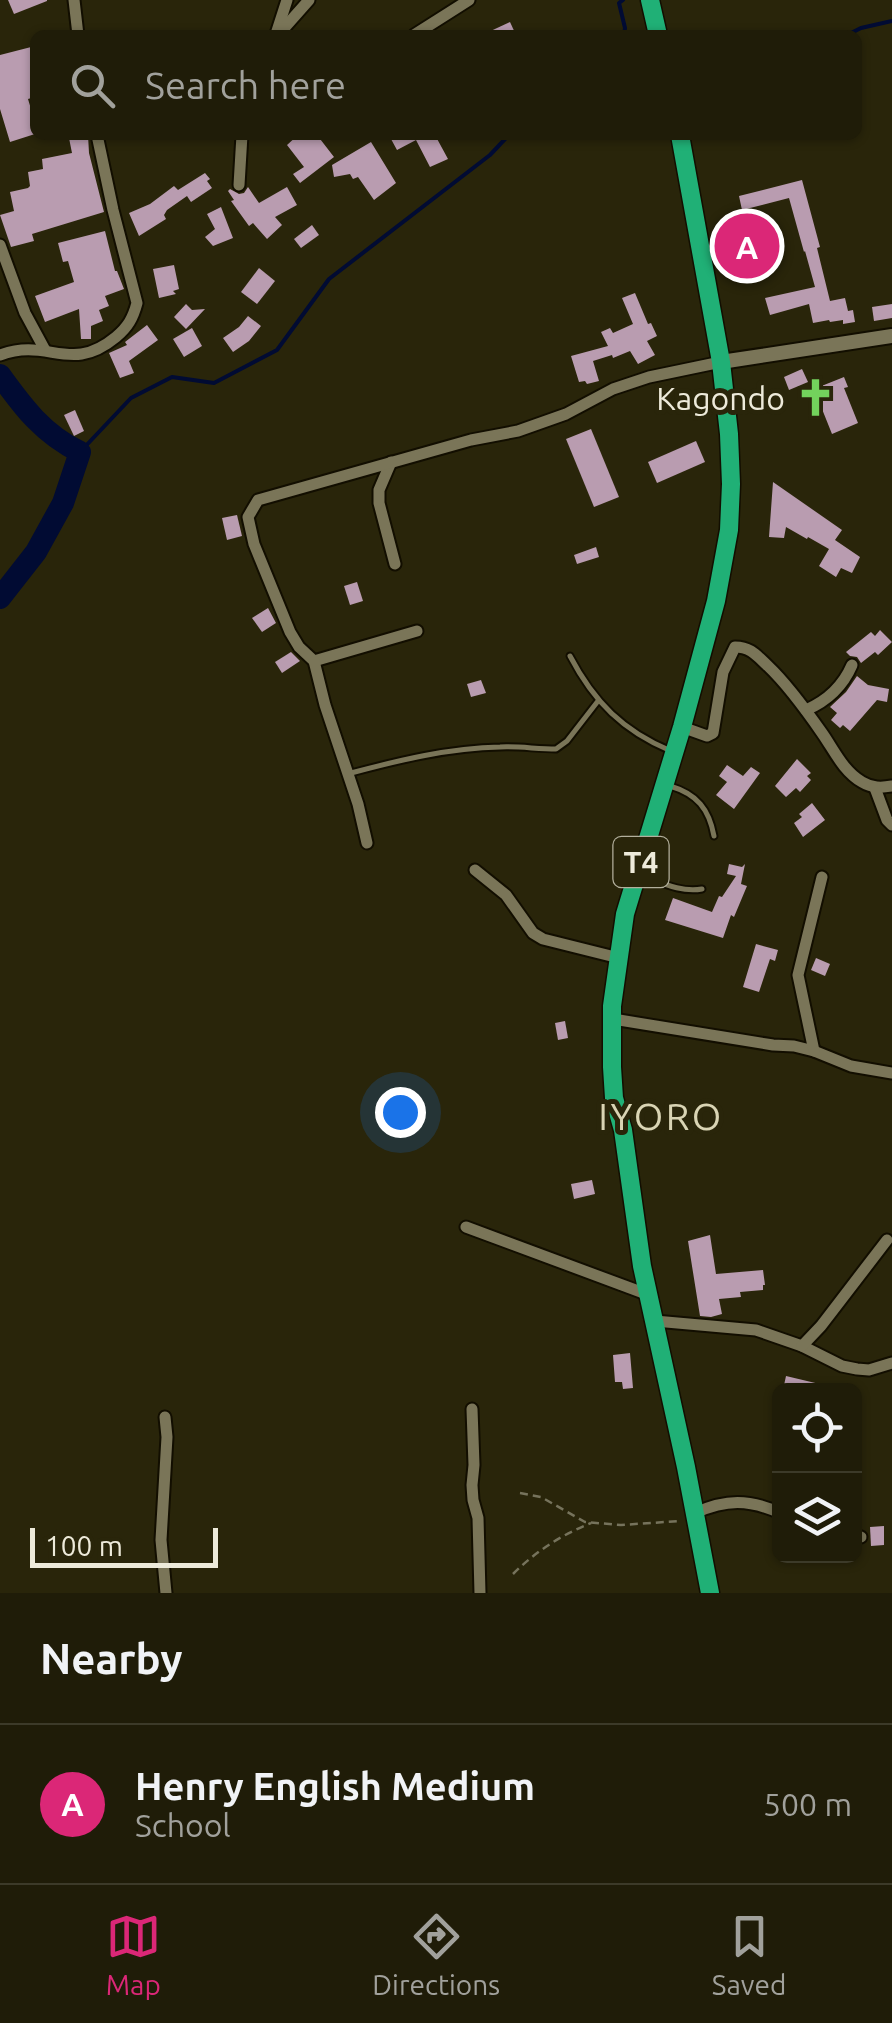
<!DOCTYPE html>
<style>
body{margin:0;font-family:Ubuntu,sans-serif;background:#2c2916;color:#f1f3f6}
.controls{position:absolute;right:30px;bottom:30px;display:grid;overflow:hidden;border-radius:15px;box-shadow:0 2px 8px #0004}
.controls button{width:90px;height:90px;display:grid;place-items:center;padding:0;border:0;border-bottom:2px solid #3c3a29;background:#1f1c08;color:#f1f3f6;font:50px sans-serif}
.scale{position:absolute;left:30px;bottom:25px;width:188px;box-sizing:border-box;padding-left:10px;border:5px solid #edeada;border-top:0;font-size:28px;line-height:35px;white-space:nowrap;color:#edeada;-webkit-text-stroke:8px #29250a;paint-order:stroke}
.you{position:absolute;left:400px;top:1112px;width:35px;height:35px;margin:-25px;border:8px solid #fff;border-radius:50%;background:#1a73e8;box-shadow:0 0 0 15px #1a73e833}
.badge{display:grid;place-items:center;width:65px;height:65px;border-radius:50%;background:#db2777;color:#fff;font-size:32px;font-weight:700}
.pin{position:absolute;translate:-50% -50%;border:5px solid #fff;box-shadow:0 2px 10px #0006}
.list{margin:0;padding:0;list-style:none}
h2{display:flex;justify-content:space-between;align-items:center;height:130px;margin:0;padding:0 40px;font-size:42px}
h2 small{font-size:32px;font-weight:400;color:#a1a19c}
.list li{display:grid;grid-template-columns:65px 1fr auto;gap:30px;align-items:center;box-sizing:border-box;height:160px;padding:0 40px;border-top:2px solid #3c3a29}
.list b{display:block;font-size:38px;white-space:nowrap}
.list p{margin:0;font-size:32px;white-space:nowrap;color:#a1a19c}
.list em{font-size:32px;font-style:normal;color:#a1a19c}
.icon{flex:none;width:55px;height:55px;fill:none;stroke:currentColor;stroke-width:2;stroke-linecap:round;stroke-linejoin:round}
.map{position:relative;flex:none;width:892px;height:1593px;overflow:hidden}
.search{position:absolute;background:#1f1c08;box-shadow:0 2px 8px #0004;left:30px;right:30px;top:30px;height:110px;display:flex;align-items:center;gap:25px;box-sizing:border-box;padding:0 35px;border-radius:15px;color:#a1a19c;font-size:38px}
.sheet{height:290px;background:#1f1c08}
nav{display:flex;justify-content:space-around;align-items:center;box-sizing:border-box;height:140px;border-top:2px solid #3c3a29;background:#1f1c08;font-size:28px;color:#a1a19c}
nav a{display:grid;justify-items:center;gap:5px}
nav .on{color:#db2777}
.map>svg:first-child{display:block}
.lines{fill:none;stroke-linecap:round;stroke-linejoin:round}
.stream{stroke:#010b33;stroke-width:4}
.river{stroke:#010b33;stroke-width:22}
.building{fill:#b99cb0}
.service-casing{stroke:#120e00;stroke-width:9}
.minor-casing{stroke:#120e00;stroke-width:15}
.tertiary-casing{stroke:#120e00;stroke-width:18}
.trunk-casing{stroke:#120e00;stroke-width:21}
.path{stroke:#76735c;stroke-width:2.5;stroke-dasharray:8 5;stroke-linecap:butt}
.service{stroke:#7a7558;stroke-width:5}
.minor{stroke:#7a7558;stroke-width:11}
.tertiary{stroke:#7a7558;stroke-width:14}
.trunk{stroke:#20b076;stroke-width:18}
.labels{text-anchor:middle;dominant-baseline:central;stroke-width:10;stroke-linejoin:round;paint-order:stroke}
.shield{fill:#29250a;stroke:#b2af9c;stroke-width:2.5}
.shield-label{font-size:30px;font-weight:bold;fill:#edeada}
.poi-label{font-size:32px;fill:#edeada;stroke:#29250a;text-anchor:end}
.quarter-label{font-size:38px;letter-spacing:2.5px;fill:#d9d4b4;stroke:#29250a}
</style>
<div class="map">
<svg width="892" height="1593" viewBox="0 0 892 1593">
<rect width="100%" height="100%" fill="#29250a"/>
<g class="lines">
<!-- stream -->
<g class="stream">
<polyline points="623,0 619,3 625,28 624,35"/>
<polyline points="847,35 861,28 892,21"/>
<polyline points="80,452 131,398 172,377 214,383 277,350 329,279 490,155 509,135"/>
</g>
<!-- river -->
<path class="river" d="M 0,375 C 23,407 43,434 80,452 L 63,503 L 36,552 L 0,598"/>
</g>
<!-- building -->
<g class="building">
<polygon points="8,0 47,0 47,1 14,14"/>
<polygon points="510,22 516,35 482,35"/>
<polygon points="35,46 35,97 28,99 35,122 35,134 10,142 0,109 0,55"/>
<polygon points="88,135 89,153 104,212 32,234 34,241 11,247 0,215 14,211 10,192 28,188 30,186 28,172 43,169 42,159 72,153 69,138"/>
<polygon points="298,135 302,140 307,135 317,135 334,157 300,183 293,174 304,167 287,145"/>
<polygon points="400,135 435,135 448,159 430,167 416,140 397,150 391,139"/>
<polygon points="371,142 396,183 374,200 358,177 353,179 350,174 334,177 332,165"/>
<polygon points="205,173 210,179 207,181 212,188 191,202 187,196 167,210 164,215 166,219 139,236 129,213 150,204 174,186 178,190"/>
<polygon points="802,180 820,247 817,248 830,301 845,298 848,311 853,310 855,322 843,324 843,320 830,322 829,320 813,323 809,304 770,315 765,298 815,287 805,251 804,252 789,198 742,210 739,196"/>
<polygon points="248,187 259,203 287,187 297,205 275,217 282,225 267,239 253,223 249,226 231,201 234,200 228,191 230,189 239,194 244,193"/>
<polygon points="221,207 233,238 213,246 205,237 215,229 207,214"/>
<polygon points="312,225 319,235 301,248 294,239"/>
<polygon points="105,231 115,271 117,271 124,289 105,296 109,306 99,310 103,321 91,326 91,339 81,339 79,309 45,322 35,296 74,282 68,261 63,262 58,243"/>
<polygon points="174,265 179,289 173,291 176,294 159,298 153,269"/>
<polygon points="259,268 275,281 257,304 241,292"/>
<polygon points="635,293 648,324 651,323 657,336 647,341 655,355 638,364 630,351 613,358 612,355 593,361 599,381 587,384 585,381 579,382 571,356 608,346 601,332 610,328 613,333 633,324 622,298"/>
<polygon points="186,304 192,310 205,309 186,329 174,317"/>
<polygon points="892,304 892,318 874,321 872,307"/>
<polygon points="248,316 261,326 249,341 233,352 223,338 239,327"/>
<polygon points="147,325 158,340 129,361 134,373 120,378 109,353 127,345 125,342"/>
<polygon points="192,328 202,346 184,357 173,339"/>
<polygon points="802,369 808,382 789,390 784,377"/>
<polygon points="844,377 848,387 844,388 858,423 832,434 814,389"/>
<polygon points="75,410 84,431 74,436 64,415"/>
<polygon points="591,429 619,497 594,507 566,439"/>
<polygon points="696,441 705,462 657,483 648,462"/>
<polygon points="773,482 842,530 835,540 860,557 852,573 841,568 836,577 819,566 829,549 808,537 807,539 786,527 784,538 769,537"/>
<polygon points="237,515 242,536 227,540 222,518"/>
<polygon points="596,547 599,557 577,564 574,555"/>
<polygon points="357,582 363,601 350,605 344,586"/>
<polygon points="268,608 276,623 262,632 252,618"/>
<polygon points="880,630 892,642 878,655 875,652 861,663 857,657 850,656 846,652 871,632 875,636"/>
<polygon points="291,652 300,661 282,673 275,662"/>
<polygon points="857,676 868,685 889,689 887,702 877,700 850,731 843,725 840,728 831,720 837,713 830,707 846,692"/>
<polygon points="481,680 486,693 471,697 467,684"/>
<polygon points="797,759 811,773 807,776 811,780 800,792 796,788 786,797 775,786"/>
<polygon points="727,765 743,776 751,767 760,773 734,809 716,795 727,782 719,776"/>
<polygon points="812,803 825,820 803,837 794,823 802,817 799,814"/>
<polygon points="729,864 742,867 745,864 741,884 747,886 734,917 731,915 723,938 665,920 673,898 712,912 719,896 722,897 736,876 727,874"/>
<polygon points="756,944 778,950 775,961 770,959 759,992 743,987"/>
<polygon points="816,958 830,964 825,976 811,970"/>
<polygon points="565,1021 568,1038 558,1040 555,1023"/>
<polygon points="592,1180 595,1194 574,1199 571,1184"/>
<polygon points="710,1235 716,1274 763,1270 765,1285 763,1285 763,1290 740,1292 741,1297 719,1299 722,1314 711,1317 700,1316 688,1241"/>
<polygon points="630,1353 633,1388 623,1389 622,1382 615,1382 613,1355"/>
<polygon points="786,1376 828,1386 827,1390 783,1390"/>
<polygon points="884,1526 884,1545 871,1546 870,1527"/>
</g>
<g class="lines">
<defs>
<g id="service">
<path d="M 570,656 C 594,702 623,731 671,751"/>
<path d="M 351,773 C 400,760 449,748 500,747 C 518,746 537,749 556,749 L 567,741 L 598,701"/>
<path d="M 670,786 C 697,794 709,809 714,836"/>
<path d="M 640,875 C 660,882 681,893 702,889"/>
</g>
<g id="minor">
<polyline points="74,0 78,35"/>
<polyline points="276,34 287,0"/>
<polyline points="278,35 309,0"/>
<polyline points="414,35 469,0"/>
<polyline points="239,185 242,135"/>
<polyline points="0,245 25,313 45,350"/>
<path d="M 0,355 C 49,337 70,375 116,337 C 128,327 133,318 137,303 L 113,210 L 97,135"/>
<polyline points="391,462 379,490 379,503 395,564"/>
<polyline points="314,661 417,631"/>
<path d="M 806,710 C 827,701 843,686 852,665"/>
<path d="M 682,727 L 707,736 L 713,733 L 723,672 L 735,647 C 751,647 757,656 768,666 C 788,685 806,710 822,733 C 834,750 843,771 862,782 C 872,788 881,788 892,786"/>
<polyline points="875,788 887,820 892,825"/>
<polyline points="367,843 358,804 325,705 314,661 299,647 290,632 254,544 248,517 258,500 471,440 518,431 566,414 613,389 649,377 721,362"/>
<polyline points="475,870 506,895 533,933 543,939 619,958"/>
<polyline points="613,1019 773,1045 794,1046 814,1051 851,1066 892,1073"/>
<polyline points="814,1051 798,975 822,877"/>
<polyline points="466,1227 649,1295"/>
<polyline points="655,1321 756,1330 802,1346 842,1366 857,1369 869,1370 892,1363"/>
<polyline points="802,1346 821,1326 887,1240"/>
<polyline points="472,1409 474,1465 472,1485 473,1500 478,1518 480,1593"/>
<polyline points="165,1417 167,1437 161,1540 166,1593"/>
<path d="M 695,1513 C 726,1499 749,1499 780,1513"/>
<polyline points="854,1535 861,1537"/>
</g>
<polyline id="tertiary" points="721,362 892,336"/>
<g id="trunk">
<polyline points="650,0 658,35"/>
<polyline points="680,135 721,362 729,434 731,484 729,530 716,601 682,727 625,914 612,1006 612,1067 614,1098 623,1130 642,1266 686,1467 710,1593"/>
</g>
</defs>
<!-- service casing -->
<use href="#service" class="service-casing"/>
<!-- minor casing -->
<use href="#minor" class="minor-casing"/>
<!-- tertiary casing -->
<use href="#tertiary" class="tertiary-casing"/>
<!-- trunk casing -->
<use href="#trunk" class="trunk-casing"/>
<!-- path -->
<g class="path">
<polyline points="520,1493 541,1497 585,1522 621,1525 680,1521"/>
<path d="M 513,1574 C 535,1552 561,1535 591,1523"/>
</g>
<!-- service -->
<use href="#service" class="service"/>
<!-- minor -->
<use href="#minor" class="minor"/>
<!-- tertiary -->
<use href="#tertiary" class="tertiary"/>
<!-- trunk -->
<use href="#trunk" class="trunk"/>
</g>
<!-- icons -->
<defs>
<symbol id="church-bare" viewBox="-9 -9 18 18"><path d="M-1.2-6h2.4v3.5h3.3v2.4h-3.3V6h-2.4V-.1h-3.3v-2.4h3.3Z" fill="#73d25c" stroke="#29250a" stroke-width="2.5" paint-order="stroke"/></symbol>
</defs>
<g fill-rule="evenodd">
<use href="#church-bare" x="788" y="370" width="55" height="55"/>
</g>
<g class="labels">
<!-- shield labels -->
<rect class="shield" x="613.5" y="837" width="55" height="50" rx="8"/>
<g class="shield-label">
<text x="641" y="862">T4</text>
</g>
<!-- poi labels -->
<g class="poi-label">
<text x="785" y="398">Kagondo</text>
</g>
<!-- quarter labels -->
<g class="quarter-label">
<text x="661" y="1116">IYORO</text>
</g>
</g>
</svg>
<div class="controls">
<button><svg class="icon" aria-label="locate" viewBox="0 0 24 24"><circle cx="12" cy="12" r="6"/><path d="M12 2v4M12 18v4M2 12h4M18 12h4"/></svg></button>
<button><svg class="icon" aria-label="layers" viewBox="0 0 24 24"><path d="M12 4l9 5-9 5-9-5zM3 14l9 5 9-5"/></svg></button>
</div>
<div class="scale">100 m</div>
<div class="you"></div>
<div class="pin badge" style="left:747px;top:246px">A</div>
<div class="search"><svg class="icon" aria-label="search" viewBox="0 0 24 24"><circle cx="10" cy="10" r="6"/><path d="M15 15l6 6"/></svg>Search here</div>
</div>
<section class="sheet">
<h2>Nearby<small></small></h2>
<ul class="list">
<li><span class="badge">A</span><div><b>Henry English Medium</b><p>School</p></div><em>500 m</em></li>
</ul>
</section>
<nav>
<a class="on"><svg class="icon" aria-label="map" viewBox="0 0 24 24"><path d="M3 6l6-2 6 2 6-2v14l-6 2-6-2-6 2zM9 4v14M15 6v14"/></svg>Map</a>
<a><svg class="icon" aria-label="directions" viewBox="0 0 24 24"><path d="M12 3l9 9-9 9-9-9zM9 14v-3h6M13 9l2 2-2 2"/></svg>Directions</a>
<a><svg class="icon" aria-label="saved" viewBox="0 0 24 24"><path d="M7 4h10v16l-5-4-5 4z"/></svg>Saved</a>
</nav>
